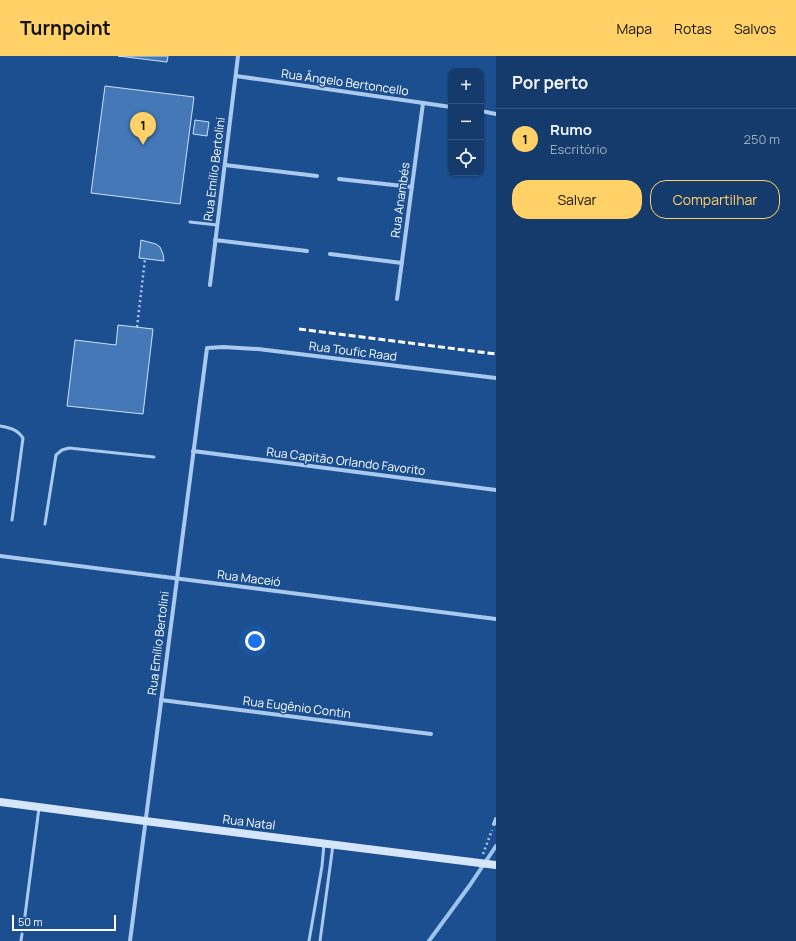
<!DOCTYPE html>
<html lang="pt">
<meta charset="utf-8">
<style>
body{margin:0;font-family:Manrope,sans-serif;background:#1d4271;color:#f1f3f6}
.controls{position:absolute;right:12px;top:12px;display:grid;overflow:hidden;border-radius:8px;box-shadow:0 1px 3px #0004}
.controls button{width:36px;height:36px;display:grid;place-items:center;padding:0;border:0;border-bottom:1px solid #33557e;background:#143b6b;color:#f1f3f6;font:20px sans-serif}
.scale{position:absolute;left:12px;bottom:10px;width:104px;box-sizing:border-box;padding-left:4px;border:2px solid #fff;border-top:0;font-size:11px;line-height:14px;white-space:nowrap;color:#fff;-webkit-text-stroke:3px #1b4f8f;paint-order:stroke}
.you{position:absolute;left:255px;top:585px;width:14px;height:14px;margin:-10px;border:3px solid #fff;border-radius:50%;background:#1a73e8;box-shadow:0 0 0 6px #1a73e833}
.badge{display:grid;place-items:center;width:26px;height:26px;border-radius:50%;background:#ffd166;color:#111;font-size:13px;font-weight:700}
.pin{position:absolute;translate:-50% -33px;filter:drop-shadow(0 1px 2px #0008)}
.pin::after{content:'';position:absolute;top:21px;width:14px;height:12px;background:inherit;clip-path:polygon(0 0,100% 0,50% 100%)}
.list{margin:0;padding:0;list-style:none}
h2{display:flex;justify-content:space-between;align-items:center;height:52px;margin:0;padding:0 16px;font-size:17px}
h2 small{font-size:13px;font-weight:400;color:#9dadc1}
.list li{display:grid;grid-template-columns:26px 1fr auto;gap:12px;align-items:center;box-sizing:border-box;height:60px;padding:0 16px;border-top:1px solid #33557e}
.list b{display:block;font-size:15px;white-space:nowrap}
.list p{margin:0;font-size:13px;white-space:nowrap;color:#9dadc1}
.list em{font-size:13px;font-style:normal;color:#9dadc1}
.actions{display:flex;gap:8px;padding:12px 16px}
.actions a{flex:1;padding:9px 0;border:1px solid #ffd166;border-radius:16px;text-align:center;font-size:14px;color:#ffd166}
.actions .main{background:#ffd166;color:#111}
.icon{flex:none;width:22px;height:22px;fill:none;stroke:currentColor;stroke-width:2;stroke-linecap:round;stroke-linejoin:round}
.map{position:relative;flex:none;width:496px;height:885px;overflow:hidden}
header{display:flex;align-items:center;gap:24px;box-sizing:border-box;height:56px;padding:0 20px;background:#ffd166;color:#111}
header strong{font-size:19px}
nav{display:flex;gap:22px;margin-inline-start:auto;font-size:14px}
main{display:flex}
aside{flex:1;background:#143b6b}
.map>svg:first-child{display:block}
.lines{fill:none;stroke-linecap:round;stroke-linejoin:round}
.stream{stroke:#9cc4f0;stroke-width:4}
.building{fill:#4478b7;stroke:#cfe3fa}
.path{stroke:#a9c9ee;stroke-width:2.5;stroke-dasharray:2 3;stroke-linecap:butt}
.lane{stroke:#a9c9ee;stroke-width:3}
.street{stroke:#a9c9ee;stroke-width:4}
.secondary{stroke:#d6e6fa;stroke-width:8}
.rail{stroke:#fff;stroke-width:3;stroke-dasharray:7 3;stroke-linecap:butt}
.labels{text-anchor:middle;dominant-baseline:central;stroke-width:3;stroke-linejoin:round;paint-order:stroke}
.street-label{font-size:12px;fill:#fff;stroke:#1b4f8f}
</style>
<header>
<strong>Turnpoint</strong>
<nav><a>Mapa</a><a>Rotas</a><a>Salvos</a></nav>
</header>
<main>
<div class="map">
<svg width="496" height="885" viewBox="0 0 496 885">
<rect width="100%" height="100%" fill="#1b4f8f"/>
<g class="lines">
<!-- stream -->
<polyline class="stream" points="429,885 470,829 496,790"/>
</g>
<!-- building -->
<g class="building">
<polygon points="118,0 168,0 167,6"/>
<polygon points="105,30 194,41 180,148 91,137"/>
<polygon points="195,64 209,66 207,80 193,78"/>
<polygon points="141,184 156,188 160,191 163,198 164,205 139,202"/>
<polygon points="118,269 153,273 143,358 67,350 75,284 116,289"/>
</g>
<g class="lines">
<!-- path -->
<g class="path">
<polyline points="137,271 145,203"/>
<polyline points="483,798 492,774"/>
</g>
<!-- lane -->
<g class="lane">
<polyline points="190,166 217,169"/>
<path d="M 0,370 C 10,372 17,373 23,382 L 12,464"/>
<polyline points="45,468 56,399 62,394 69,392 154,401"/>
<polyline points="24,867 39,752"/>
<polyline points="21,885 22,878"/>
<polyline points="309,885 322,810 324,788"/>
<polyline points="320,885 333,789"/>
</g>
<!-- street -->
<g class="street">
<polyline points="236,20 451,51"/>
<polyline points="481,55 496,58"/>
<polyline points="225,109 317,120"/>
<polyline points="339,123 412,131"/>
<polyline points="215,184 307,195"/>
<polyline points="330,198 402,207"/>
<polyline points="210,229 238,0"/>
<polyline points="397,243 423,47"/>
<polyline points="193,395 496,434"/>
<polyline points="0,500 496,563"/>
<polyline points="161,644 431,678"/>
<polyline points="494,768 496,763"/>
<polyline points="130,885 207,292 223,291 258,293 496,322"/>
</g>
<!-- secondary -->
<polyline class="secondary" points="0,746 145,765 496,809"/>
<!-- rail -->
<polyline class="rail" points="299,273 496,298"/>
</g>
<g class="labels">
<!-- street labels -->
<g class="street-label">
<text transform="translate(345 26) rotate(8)">Rua Ângelo Bertoncello</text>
<text transform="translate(214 113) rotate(-83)">Rua Emílio Bertolini</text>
<text transform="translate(400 144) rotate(-82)">Rua Anambés</text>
<text transform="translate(353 295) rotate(7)">Rua Toufic Raad</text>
<text transform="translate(346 405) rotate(7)">Rua Capitão Orlando Favorito</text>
<text transform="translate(249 522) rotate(7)">Rua Maceió</text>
<text transform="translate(158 587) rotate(-83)">Rua Emílio Bertolini</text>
<text transform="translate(297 651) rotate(7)">Rua Eugênio Contin</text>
<text transform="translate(249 766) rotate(7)">Rua Natal</text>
</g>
</g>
</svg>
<div class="controls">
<button>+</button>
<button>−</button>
<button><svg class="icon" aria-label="locate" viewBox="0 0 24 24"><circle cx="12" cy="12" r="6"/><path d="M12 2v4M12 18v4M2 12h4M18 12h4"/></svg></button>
</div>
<div class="scale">50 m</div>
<div class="you"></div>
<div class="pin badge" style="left:143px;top:89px">1</div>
</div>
<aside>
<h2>Por perto<small></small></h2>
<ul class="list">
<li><span class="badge">1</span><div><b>Rumo</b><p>Escritório</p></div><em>250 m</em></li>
</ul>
<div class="actions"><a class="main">Salvar</a><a>Compartilhar</a></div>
</aside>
</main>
